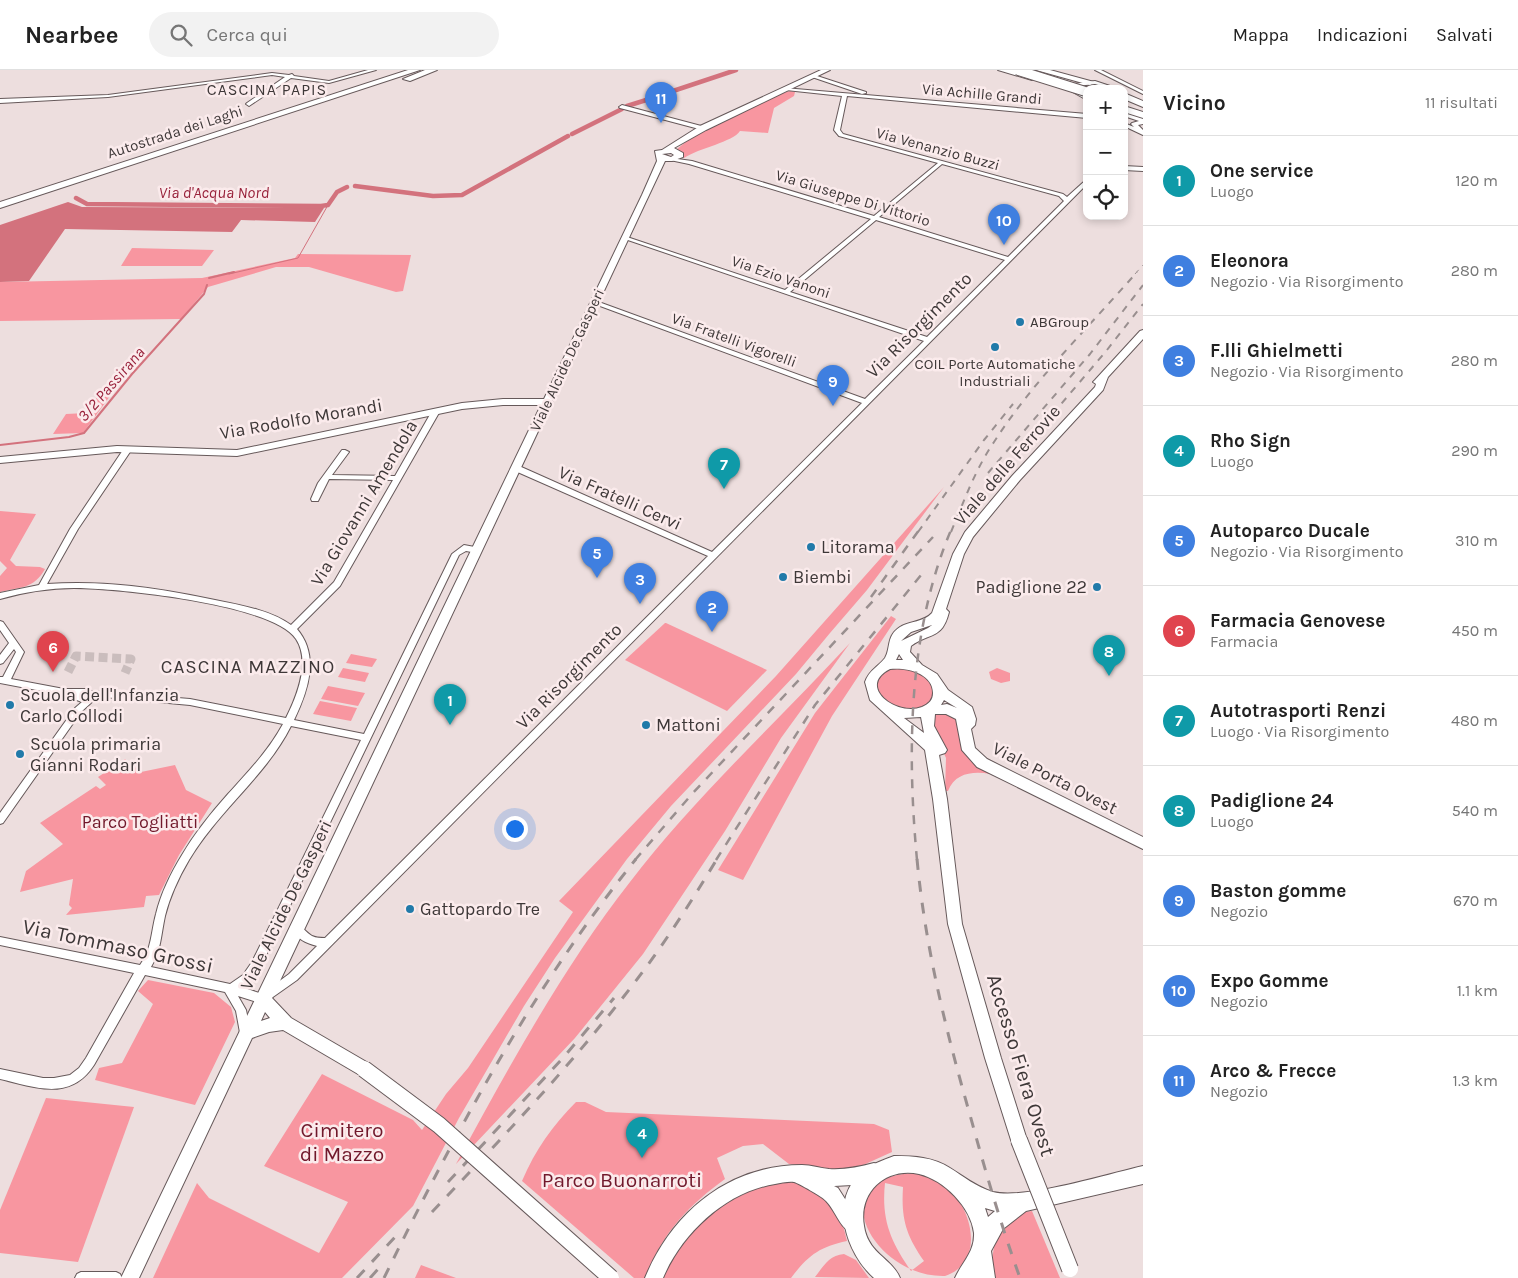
<!DOCTYPE html>
<html lang="it">
<meta charset="utf-8">
<style>
body{margin:0;font-family:Karla,sans-serif;background:#f2f2f2;color:#222}
.controls{position:absolute;right:15px;top:15px;display:grid;overflow:hidden;border-radius:10px;box-shadow:0 2px 8px #0003}
.controls button{width:45px;height:45px;display:grid;place-items:center;padding:0;border:0;border-bottom:1px solid #e0e0e0;background:#fff;color:#222;font:25px sans-serif}
.you{position:absolute;left:514px;top:758px;width:18px;height:18px;margin:-12px;border:4px solid #fff;border-radius:50%;background:#1a73e8;box-shadow:0 0 0 8px #1a73e833}
.badge{display:grid;place-items:center;width:32px;height:32px;border-radius:50%;background:#0b8043;color:#fff;font-size:16px;font-weight:700}
.pin{position:absolute;translate:-50% -41px;filter:drop-shadow(0 1px 2px #0008)}
.pin::after{content:'';position:absolute;top:26px;width:18px;height:15px;background:inherit;clip-path:polygon(0 0,100% 0,50% 100%)}
.list{margin:0;padding:0;list-style:none}
h2{display:flex;justify-content:space-between;align-items:center;height:65px;margin:0;padding:0 20px;font-size:21px}
h2 small{font-size:16px;font-weight:400;color:#767676}
.list li{display:grid;grid-template-columns:32px 1fr auto;gap:15px;align-items:center;box-sizing:border-box;height:90px;padding:0 20px;border-top:1px solid #e0e0e0}
.list b{display:block;font-size:19px;white-space:nowrap}
.list p{margin:0;font-size:16px;white-space:nowrap;color:#767676}
.list em{font-size:16px;font-style:normal;color:#767676}
.icon{flex:none;width:28px;height:28px;fill:none;stroke:currentColor;stroke-width:2;stroke-linecap:round;stroke-linejoin:round}
.map{position:relative;flex:none;width:1143px;height:1208px;overflow:hidden}
header{display:flex;align-items:center;gap:30px;box-sizing:border-box;height:70px;padding:0 25px;background:#fff;border-bottom:1px solid #e0e0e0}
header strong{font-size:24px}
nav{display:flex;gap:28px;margin-inline-start:auto;font-size:18px}
.search{width:350px;height:45px;background:#f2f2f2;display:flex;align-items:center;gap:12px;box-sizing:border-box;padding:0 18px;border-radius:28px;color:#767676;font-size:19px}
main{display:flex}
aside{flex:1;background:#fff}
.map>svg:first-child{display:block}
.green{fill:#f896a0;fill-rule:evenodd}
.water{fill:#d3727d}
.lines{fill:none;stroke-linecap:round;stroke-linejoin:round}
.stream-far1{stroke:#d3727d;stroke-width:1}
.stream{stroke:#d3727d;stroke-width:2}
.canal{stroke:#d3727d;stroke-width:4.5}
.street-tunnel{stroke:#cabdbd;stroke-width:9;stroke-dasharray:9 4.5;stroke-linecap:butt}
.street-casing{stroke:#66595a;stroke-width:2}
.secondary-casing{stroke:#66595a;stroke-width:2}
.primary-casing{stroke:#66595a;stroke-width:2}
.highway-casing{stroke:#66595a;stroke-width:2}
.street{fill:#fff;fill-rule:evenodd}
.secondary{fill:#fff;fill-rule:evenodd}
.primary{fill:#fff;fill-rule:evenodd}
.highway{fill:#fff;fill-rule:evenodd}
.rail-far3{stroke:#998f8f;stroke-width:1;stroke-dasharray:5.5 5.5;stroke-linecap:butt}
.rail-far2{stroke:#998f8f;stroke-width:2;stroke-dasharray:7 7;stroke-linecap:butt}
.rail-far1{stroke:#998f8f;stroke-width:2.5;stroke-dasharray:9 9;stroke-linecap:butt}
.rail{stroke:#998f8f;stroke-width:3;stroke-dasharray:11 11;stroke-linecap:butt}
.secondary-bridge-casing{stroke:#66595a;stroke-width:18;stroke-linecap:butt}
.highway-bridge-casing{stroke:#66595a;stroke-width:11;stroke-linecap:butt}
.secondary-bridge{stroke:#fff;stroke-width:16}
.highway-bridge{stroke:#fff;stroke-width:9}
.poi-dot{fill:#217aa9;stroke:#fbebec;stroke-width:2}
.labels{text-anchor:middle;dominant-baseline:central;stroke-width:5;stroke-linejoin:round;paint-order:stroke}
.far-street-label{font-size:15px;fill:#3e3838;stroke:#fbebec}
.far-poi-label{font-size:15px;fill:#3e3838;stroke:#fbebec;text-anchor:start}
.far-neighbourhood-label{font-size:16px;letter-spacing:1px;fill:#3e3838;stroke:#fbebec}
.far-water-label{font-size:16px;font-style:italic;fill:#99233c;stroke:#fbebec}
.street-label{font-size:18px;fill:#3e3838;stroke:#fbebec}
.poi-label{font-size:18px;fill:#3e3838;stroke:#fbebec;text-anchor:start}
.park-label{font-size:18px;fill:#71182b;stroke:#fbebec}
.neighbourhood-label{font-size:19px;letter-spacing:1px;fill:#3e3838;stroke:#fbebec}
.near-street-label{font-size:21px;fill:#3e3838;stroke:#fbebec}
.near-park-label{font-size:21px;fill:#71182b;stroke:#fbebec}
</style>
<header>
<strong>Nearbee</strong>
<div class="search"><svg class="icon" aria-label="search" viewBox="0 0 24 24"><circle cx="10" cy="10" r="6"/><path d="M15 15l6 6"/></svg>Cerca qui</div>
<nav><a>Mappa</a><a>Indicazioni</a><a>Salvati</a></nav>
</header>
<main>
<div class="map">
<svg width="1143" height="1208" viewBox="0 0 1143 1208">
<rect width="100%" height="100%" fill="#eddede"/>
<!-- green -->
<g class="green">
<path d="M 790,21 L 795,22 L 794,26 L 774,38 L 768,63 L 740,61 C 733,72 699,78 684,88 L 677,79 L 693,66 L 783,23 Z"/>
<polygon points="132,178 214,180 202,196 121,196"/>
<polygon points="298,184 411,185 403,221 396,222 309,197 276,197 208,217 181,249 0,251 0,212 202,208 295,188"/>
<polygon points="110,326 83,363 53,364 66,344 86,343 97,327"/>
<polygon points="944,417 867,520 830,563 796,604 671,736 627,789 555,888 524,936 459,1048 413,1136 342,1208 153,1208 197,1113 209,1128 319,1183 348,1132 264,1096 322,1004 413,1050 422,1060 446,1024 468,998 573,842 559,831 776,606"/>
<path d="M 0,441 L 36,444 L 10,490 L 16,496 L 40,497 L 45,499 C 34,519 20,517 0,522 L 0,506 L 7,498 L 0,491 Z"/>
<polygon points="891,546 896,549 832,646 743,810 718,800 815,643"/>
<polygon points="665,553 666,553 767,600 727,641 625,590"/>
<path d="M 850,573 L 781,668 L 725,761 L 643,884 L 575,968 L 456,1094 C 509,997 562,899 630,812 C 696,726 777,652 850,573 Z"/>
<polygon points="351,584 377,589 372,597 346,593"/>
<polygon points="900,597 924,604 933,612 935,628 925,637 907,640 887,634 876,622 875,610 888,599"/>
<polygon points="343,598 369,603 365,612 338,607"/>
<polygon points="997,598 1010,603 1010,611 1001,613 991,609 989,602"/>
<polygon points="328,616 365,623 358,636 321,629"/>
<polygon points="320,631 357,638 351,651 313,644"/>
<path d="M 935,642 L 955,644 L 966,683 L 973,692 L 990,704 C 973,701 955,703 948,721 L 945,721 L 946,688 L 931,655 Z"/>
<polygon points="125,689 141,702 175,695 186,720 212,733 179,785 159,825 146,826 144,837 66,845 72,838 69,835 73,809 20,822 26,801 63,774 40,753 96,716 100,719 106,715 98,707"/>
<polygon points="148,910 214,923 231,937 235,952 195,1035 95,1010 99,998 122,993 153,934 138,921"/>
<polygon points="46,1028 134,1037 78,1192 0,1183 0,1140"/>
<path d="M 576,1032 L 585,1032 L 606,1042 L 874,1054 L 889,1060 L 892,1082 L 861,1096 L 834,1100 L 789,1094 L 763,1074 L 743,1076 L 717,1088 L 725,1109 C 689,1135 660,1165 646,1208 L 634,1208 L 522,1111 C 535,1080 553,1055 576,1032 Z"/>
<path d="M 914,1103 C 926,1106 938,1110 948,1118 C 973,1140 985,1193 945,1206 C 873,1208 819,1107 914,1103 ZM 885,1113 L 903,1117 C 901,1149 906,1165 924,1191 L 911,1201 C 891,1172 881,1150 885,1113 Z"/>
<path d="M 799,1112 L 828,1128 L 843,1155 L 847,1171 C 818,1177 807,1187 791,1208 L 663,1208 C 686,1155 739,1111 799,1112 Z"/>
<path d="M 1032,1141 L 1060,1208 L 992,1208 C 991,1190 994,1155 1012,1145 C 1018,1142 1026,1142 1032,1141 Z"/>
<path d="M 844,1184 L 856,1190 L 869,1208 L 815,1207 C 823,1197 829,1185 844,1184 Z"/>
<polygon points="421,1195 456,1208 415,1208"/>
</g>
<!-- water -->
<polygon class="water" points="68,132 82,137 324,138 315,152 241,150 232,162 65,159 29,211 0,212 0,155"/>
<g class="lines">
<!-- stream-far1 -->
<polyline class="stream-far1" points="229,204 298,188 328,135"/>
<!-- stream -->
<g class="stream">
<polyline points="209,208 234,202"/>
<polyline points="0,375 69,367 84,363 132,304 204,224 207,215"/>
</g>
<!-- canal -->
<g class="canal">
<polyline points="664,24 736,0"/>
<polyline points="627,36 659,26"/>
<polyline points="572,64 622,39"/>
<polyline points="355,116 433,126 462,125 568,66"/>
<polyline points="76,128 87,134 321,136 328,135 337,122 347,117"/>
</g>
<!-- street-tunnel -->
<polyline class="street-tunnel" points="68,602 76,586 131,589 125,603"/>
<defs>
<g id="street">
<polygon points="368,0 376,0 329,13 291,8 249,36 246,34 247,33 285,7 272,5 108,27 0,33 0,29 108,25 272,3 289,5 292,4 294,6 329,11"/>
<polygon points="1095,0 1101,0 1143,21 1143,24"/>
<polygon points="814,5 866,22 866,23 862,24 812,7 812,6"/>
<polygon points="1095,11 1119,19 1111,19 1095,14 1077,16 1076,20 1087,27 1087,30 1071,21 1073,14"/>
<path d="M 784,18 L 1087,44 L 1087,48 L 847,26 L 840,60 L 843,64 L 1063,124 L 1067,127 L 1087,109 L 1087,114 L 297,910 L 263,934 L 238,926 L 246,940 L 251,964 L 249,968 L 245,969 L 241,968 L 236,941 L 225,922 L 145,905 L 94,995 C 70,1032 35,1017 0,1009 L 0,999 L 43,1008 L 54,1008 L 70,1005 L 79,998 L 86,988 L 134,903 L 0,875 L 0,867 L 140,895 C 152,879 151,862 156,844 C 161,823 171,803 182,785 C 195,763 211,743 228,724 C 248,702 269,680 283,654 L 190,635 L 93,626 L 89,624 L 80,625 L 84,627 L 85,629 L 89,628 L 92,629 L 93,631 L 81,642 L 3,753 L 0,754 L 0,743 L 75,638 L 82,632 L 63,625 L 0,613 L 0,607 L 3,607 L 16,582 L 14,579 L 3,593 L 0,594 L 0,585 L 9,573 L 0,560 L 0,551 L 3,552 L 24,582 L 11,609 L 64,619 L 87,619 L 91,621 L 190,629 L 286,648 C 297,626 311,592 296,569 C 273,534 117,518 74,518 C 49,518 25,522 0,529 L 0,523 L 39,515 L 70,459 L 125,377 L 128,377 L 132,379 L 78,459 L 47,514 C 104,510 159,518 215,530 C 240,535 270,540 291,555 L 334,512 L 393,410 L 329,409 L 318,431 L 312,431 L 311,429 L 318,413 L 342,380 L 345,380 L 349,382 L 332,405 L 395,406 L 432,341 L 436,339 L 440,341 L 340,516 L 297,559 C 320,586 308,621 294,650 L 364,664 L 452,484 L 464,475 L 480,478 L 481,480 L 477,483 L 466,481 L 459,485 L 260,898 L 251,911 L 242,917 L 262,924 L 289,904 L 317,876 C 306,873 297,869 292,859 L 293,856 C 302,854 305,862 312,866 C 316,868 321,868 325,868 L 708,486 L 513,400 L 513,396 L 519,396 L 712,482 L 862,333 L 592,233 L 592,231 L 596,231 L 865,329 L 924,271 L 622,168 L 627,167 L 785,220 L 871,149 L 689,94 L 670,90 L 670,88 L 692,91 L 874,146 L 938,93 L 839,66 L 834,60 L 842,26 L 786,20 L 784,19 ZM 942,94 L 1059,126 L 1064,131 L 1008,187 L 879,147 ZM 876,150 L 1005,190 L 927,267 L 790,222 ZM 291,656 L 361,670 L 252,892 L 243,905 L 230,914 L 151,897 C 161,881 161,864 165,846 C 170,826 179,807 189,790 C 218,741 266,706 291,656 Z"/>
<polygon points="622,35 705,57 706,58 703,60 620,38 619,37"/>
<polygon points="1124,43 1143,49 1143,54 1138,55 1143,60 1143,65 1124,56 1124,53 1134,57 1131,54 1132,53 1139,51 1124,46"/>
<polygon points="1124,96 1143,97 1143,101 1124,100"/>
<polygon points="81,1202 116,1202 120,1204 122,1208 75,1208 77,1204"/>
</g>
<g id="secondary">
<path d="M 821,0 L 830,0 L 706,60 L 674,78 L 683,83 L 683,87 L 672,91 L 665,91 L 272,928 L 291,948 L 370,994 L 372,999 L 370,1004 L 364,1006 L 358,1004 L 283,960 L 269,962 L 252,968 L 139,1208 L 121,1208 L 541,335 L 503,335 L 462,339 L 237,386 L 117,382 L 0,393 L 0,387 L 117,376 L 237,380 L 462,333 L 503,329 L 544,329 L 642,125 L 657,91 L 655,81 L 662,80 L 700,56 ZM 671,83 L 674,85 L 671,87 L 662,84 ZM 265,942 L 270,948 L 261,951 Z"/>
<path d="M 1143,260 L 1143,269 L 1108,307 L 1103,320 L 1020,410 L 973,467 L 964,484 L 946,539 L 949,542 C 942,570 930,562 911,576 L 910,582 L 922,595 L 937,604 L 948,620 L 972,637 L 976,649 L 975,655 L 971,659 L 975,678 L 987,689 L 1143,767 L 1143,779 L 977,697 L 962,680 L 956,649 L 946,644 L 935,644 L 934,656 L 947,680 L 945,683 L 939,685 L 947,729 L 962,854 L 1001,988 L 1027,1070 L 1025,1076 L 1019,1078 L 1013,1076 L 1011,1070 L 985,988 L 948,854 L 933,729 L 925,680 L 870,630 L 865,612 C 869,600 878,597 885,588 C 891,578 886,566 900,557 C 910,551 924,552 932,543 L 953,484 L 965,462 L 1012,406 L 1095,317 L 1096,314 L 1093,312 L 1095,310 L 1140,261 ZM 932,555 L 928,558 L 901,571 L 911,562 ZM 899,584 L 903,590 L 896,590 ZM 890,599 C 906,597 933,603 933,623 C 933,630 929,634 922,637 C 896,647 856,616 890,599 ZM 944,630 L 957,638 L 947,634 L 941,635 ZM 921,647 L 924,663 L 904,648 Z"/>
<path d="M 874,1093 L 880,1095 L 883,1101 L 880,1107 L 852,1115 L 834,1116 L 838,1118 L 861,1154 L 858,1160 L 852,1163 C 839,1157 836,1141 826,1131 C 823,1127 798,1113 794,1112 C 789,1111 781,1113 775,1114 C 726,1122 682,1163 663,1208 L 645,1208 C 672,1142 729,1095 802,1095 C 811,1095 820,1098 829,1099 C 844,1100 859,1097 874,1093 Z"/>
</g>
<path id="primary" d="M 894,1086 C 914,1086 933,1087 950,1098 C 963,1106 976,1117 993,1122 C 1024,1130 1108,1104 1143,1096 L 1143,1114 L 1026,1141 L 1003,1159 L 991,1181 L 995,1208 L 955,1208 C 962,1192 975,1182 974,1163 C 971,1137 944,1110 919,1104 C 886,1097 858,1122 864,1156 C 868,1184 892,1188 900,1208 L 874,1208 C 846,1183 828,1129 863,1101 C 871,1094 884,1090 894,1086 ZM 985,1138 L 995,1141 L 988,1147 Z"/>
<g id="highway">
<polygon points="408,0 420,0 0,138 0,132"/>
<polygon points="425,0 437,0 410,11 403,9"/>
<polygon points="998,0 1013,0 1036,7 1032,10"/>
<polygon points="1036,0 1050,0 1094,12 1090,15"/>
<polygon points="1124,23 1143,31 1143,37 1124,29"/>
<polygon points="1124,36 1143,42 1143,48 1124,42"/>
</g>
</defs>
<!-- street casing -->
<use href="#street" class="street-casing"/>
<!-- secondary casing -->
<use href="#secondary" class="secondary-casing"/>
<!-- primary casing -->
<use href="#primary" class="primary-casing"/>
<!-- highway casing -->
<use href="#highway" class="highway-casing"/>
<!-- street -->
<use href="#street" class="street"/>
<!-- secondary -->
<use href="#secondary" class="secondary"/>
<!-- primary -->
<use href="#primary" class="primary"/>
<!-- highway -->
<use href="#highway" class="highway"/>
<!-- rail-far3 -->
<polyline class="rail-far3" points="1135,204 1143,195"/>
<!-- rail-far2 -->
<g class="rail-far2">
<polyline points="988,403 1090,284 1143,215"/>
<polyline points="971,440 1107,280 1143,234"/>
<polyline points="918,462 984,370 1013,334"/>
<path d="M 951,462 C 964,431 975,400 994,372 C 1034,310 1088,258 1137,202"/>
</g>
<!-- rail-far1 -->
<g class="rail-far1">
<polyline points="871,527 919,460"/>
<polyline points="635,790 692,724 933,467"/>
<polyline points="716,790 815,635 926,499"/>
<path d="M 917,790 C 907,682 908,562 951,460"/>
</g>
<!-- rail -->
<g class="rail">
<path d="M 917,789 C 925,876 946,961 970,1045 C 985,1100 1001,1155 1020,1208"/>
<polyline points="448,1112 562,989 614,928"/>
<path d="M 432,1142 C 506,1064 580,986 644,900 C 670,865 694,827 717,789"/>
<polyline points="357,1208 395,1167"/>
<polyline points="370,1208 380,1197"/>
<path d="M 384,1208 C 456,1061 533,917 636,789"/>
</g>
<defs>
<g id="secondary-bridge">
<polyline points="364,999 439,1055 611,1208"/>
<polyline points="1019,1070 1070,1199"/>
</g>
<polyline id="highway-bridge" points="1017,0 1087,22"/>
</defs>
<!-- secondary-bridge casing -->
<use href="#secondary-bridge" class="secondary-bridge-casing"/>
<!-- highway-bridge casing -->
<use href="#highway-bridge" class="highway-bridge-casing"/>
<!-- secondary-bridge -->
<use href="#secondary-bridge" class="secondary-bridge"/>
<!-- highway-bridge -->
<use href="#highway-bridge" class="highway-bridge"/>
</g>
<!-- markers -->
<g class="poi-dot">
<circle cx="1020" cy="252" r="5"/>
<circle cx="995" cy="277" r="5"/>
<circle cx="811" cy="477" r="5"/>
<circle cx="783" cy="507" r="5"/>
<circle cx="1097" cy="517" r="5"/>
<circle cx="10" cy="635" r="5"/>
<circle cx="646" cy="655" r="5"/>
<circle cx="20" cy="684" r="5"/>
<circle cx="410" cy="839" r="5"/>
</g>
<g class="labels">
<!-- far-street labels -->
<g class="far-street-label">
<text transform="translate(982 24) rotate(5)">Via Achille Grandi</text>
<text transform="translate(175 62) rotate(-18)">Autostrada dei Laghi</text>
<text transform="translate(938 79) rotate(15)">Via Venanzio Buzzi</text>
<text transform="translate(853 128) rotate(17)">Via Giuseppe Di Vittorio</text>
<text transform="translate(781 207) rotate(19)">Via Ezio Vanoni</text>
<text transform="translate(734 270) rotate(20)">Via Fratelli Vigorelli</text>
<text transform="translate(567 290) rotate(-65)">Viale Alcide De Gasperi</text>
</g>
<!-- far-poi labels -->
<g class="far-poi-label">
<text x="1030" y="252">ABGroup</text>
<text x="995" y="294" text-anchor="middle">COIL Porte Automatiche<tspan x="995" dy="17">Industriali</tspan></text>
</g>
<!-- far-neighbourhood labels -->
<g class="far-neighbourhood-label">
<text x="267" y="19">CASCINA PAPIS</text>
</g>
<!-- far-water labels -->
<g class="far-water-label">
<text x="214" y="122">Via d'Acqua Nord</text>
<text transform="translate(111 314) rotate(-49)">3/2 Passirana</text>
</g>
<!-- street labels -->
<g class="street-label">
<text transform="translate(919 255) rotate(-45)">Via Risorgimento</text>
<text transform="translate(301 349) rotate(-10)">Via Rodolfo Morandi</text>
<text transform="translate(1007 395) rotate(-49)">Viale delle Ferrovie</text>
<text transform="translate(620 428) rotate(24)">Via Fratelli Cervi</text>
<text transform="translate(364 433) rotate(-59)">Via Giovanni Amendola</text>
<text transform="translate(569 606) rotate(-45)">Via Risorgimento</text>
<text transform="translate(1055 708) rotate(27)">Viale Porta Ovest</text>
<text transform="translate(286 835) rotate(-64)">Viale Alcide De Gasperi</text>
</g>
<!-- poi labels -->
<g class="poi-label">
<text x="821" y="477">Litorama</text>
<text x="793" y="507">Biembi</text>
<text x="1087" y="517" text-anchor="end">Padiglione 22</text>
<text x="20" y="625">Scuola dell'Infanzia<tspan x="20" dy="21">Carlo Collodi</tspan></text>
<text x="656" y="655">Mattoni</text>
<text x="30" y="674">Scuola primaria<tspan x="30" dy="21">Gianni Rodari</tspan></text>
<text x="420" y="839">Gattopardo Tre</text>
</g>
<!-- park labels -->
<g class="park-label">
<text x="140" y="752">Parco Togliatti</text>
</g>
<!-- neighbourhood labels -->
<g class="neighbourhood-label">
<text x="248" y="597">CASCINA MAZZINO</text>
</g>
<!-- near-street labels -->
<g class="near-street-label">
<text transform="translate(118 876) rotate(12)">Via Tommaso Grossi</text>
<text transform="translate(1021 995) rotate(73)">Accesso Fiera Ovest</text>
</g>
<!-- near-park labels -->
<g class="near-park-label">
<text x="342" y="1060">Cimitero<tspan x="342" dy="24">di Mazzo</tspan></text>
<text x="622" y="1110">Parco Buonarroti</text>
</g>
</g>
</svg>
<div class="controls">
<button>+</button>
<button>−</button>
<button><svg class="icon" aria-label="locate" viewBox="0 0 24 24"><circle cx="12" cy="12" r="6"/><path d="M12 2v4M12 18v4M2 12h4M18 12h4"/></svg></button>
</div>
<div class="you"></div>
<div class="pin badge" style="left:450px;top:655px;background:#0f9aa8">1</div>
<div class="pin badge" style="left:712px;top:562px;background:#3f7fe0">2</div>
<div class="pin badge" style="left:640px;top:534px;background:#3f7fe0">3</div>
<div class="pin badge" style="left:642px;top:1088px;background:#0f9aa8">4</div>
<div class="pin badge" style="left:597px;top:508px;background:#3f7fe0">5</div>
<div class="pin badge" style="left:53px;top:602px;background:#e0444e">6</div>
<div class="pin badge" style="left:724px;top:419px;background:#0f9aa8">7</div>
<div class="pin badge" style="left:1109px;top:606px;background:#0f9aa8">8</div>
<div class="pin badge" style="left:833px;top:336px;background:#3f7fe0">9</div>
<div class="pin badge" style="left:1004px;top:175px;background:#3f7fe0">10</div>
<div class="pin badge" style="left:661px;top:53px;background:#3f7fe0">11</div>
</div>
<aside>
<h2>Vicino<small>11 risultati</small></h2>
<ul class="list">
<li><span class="badge" style="background:#0f9aa8">1</span><div><b>One service</b><p>Luogo</p></div><em>120 m</em></li>
<li><span class="badge" style="background:#3f7fe0">2</span><div><b>Eleonora</b><p>Negozio · Via Risorgimento</p></div><em>280 m</em></li>
<li><span class="badge" style="background:#3f7fe0">3</span><div><b>F.lli Ghielmetti</b><p>Negozio · Via Risorgimento</p></div><em>280 m</em></li>
<li><span class="badge" style="background:#0f9aa8">4</span><div><b>Rho Sign</b><p>Luogo</p></div><em>290 m</em></li>
<li><span class="badge" style="background:#3f7fe0">5</span><div><b>Autoparco Ducale</b><p>Negozio · Via Risorgimento</p></div><em>310 m</em></li>
<li><span class="badge" style="background:#e0444e">6</span><div><b>Farmacia Genovese</b><p>Farmacia</p></div><em>450 m</em></li>
<li><span class="badge" style="background:#0f9aa8">7</span><div><b>Autotrasporti Renzi</b><p>Luogo · Via Risorgimento</p></div><em>480 m</em></li>
<li><span class="badge" style="background:#0f9aa8">8</span><div><b>Padiglione 24</b><p>Luogo</p></div><em>540 m</em></li>
<li><span class="badge" style="background:#3f7fe0">9</span><div><b>Baston gomme</b><p>Negozio</p></div><em>670 m</em></li>
<li><span class="badge" style="background:#3f7fe0">10</span><div><b>Expo Gomme</b><p>Negozio</p></div><em>1.1 km</em></li>
<li><span class="badge" style="background:#3f7fe0">11</span><div><b>Arco &amp; Frecce</b><p>Negozio</p></div><em>1.3 km</em></li>
</ul>
</aside>
</main>
